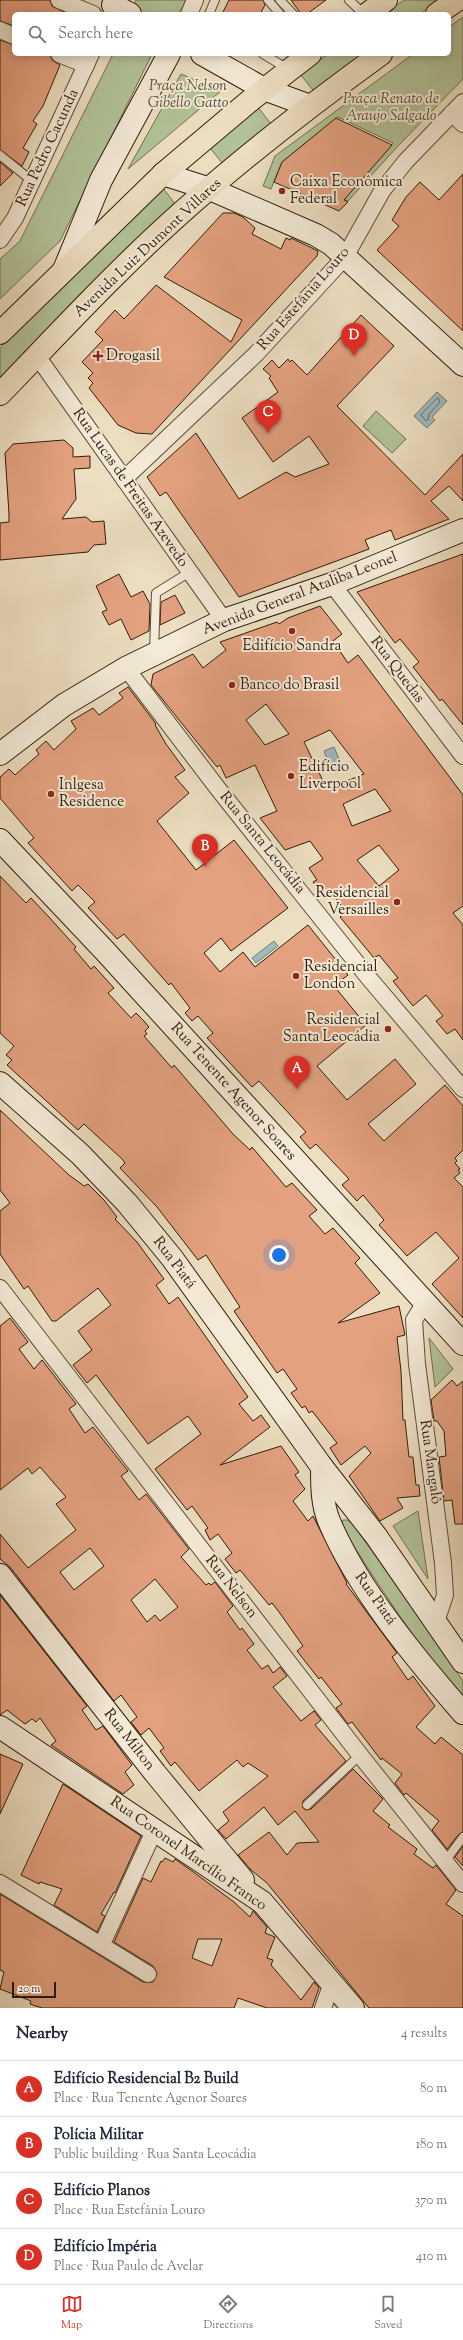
<!DOCTYPE html>
<meta charset="utf-8">
<style>
body{margin:0;font-family:"Sorts Mill Goudy",serif;background:#f2f2f3;color:#1f2937}
.scale{position:absolute;left:12px;bottom:10px;width:44px;box-sizing:border-box;padding-left:4px;border:2px solid #311d09;border-top:0;font-size:11px;line-height:14px;white-space:nowrap;color:#311d09;-webkit-text-stroke:3px #f3ead7;paint-order:stroke}
.you{position:absolute;left:279px;top:1255px;width:14px;height:14px;margin:-10px;border:3px solid #fff;border-radius:50%;background:#1a73e8;box-shadow:0 0 0 6px #1a73e833}
.badge{display:grid;place-items:center;width:26px;height:26px;border-radius:50%;background:#d93025;color:#fff;font-size:13px;font-weight:700}
.pin{position:absolute;translate:-50% -33px;filter:drop-shadow(0 1px 2px #0008)}
.pin::after{content:'';position:absolute;top:21px;width:14px;height:12px;background:inherit;clip-path:polygon(0 0,100% 0,50% 100%)}
.list{margin:0;padding:0;list-style:none}
h2{display:flex;justify-content:space-between;align-items:center;height:52px;margin:0;padding:0 16px;font-size:17px}
h2 small{font-size:13px;font-weight:400;color:#747a83}
.list li{display:grid;grid-template-columns:26px 1fr auto;gap:12px;align-items:center;box-sizing:border-box;height:56px;padding:0 16px;border-top:1px solid #e0e1e3}
.list b{display:block;font-size:15px;white-space:nowrap}
.list p{margin:0;font-size:13px;white-space:nowrap;color:#747a83}
.list em{font-size:13px;font-style:normal;color:#747a83}
.icon{flex:none;width:22px;height:22px;fill:none;stroke:currentColor;stroke-width:2;stroke-linecap:round;stroke-linejoin:round}
.map{position:relative;flex:none;width:463px;height:2008px;overflow:hidden}
.search{position:absolute;background:#fff;box-shadow:0 2px 10px #0003;left:12px;right:12px;top:12px;height:44px;display:flex;align-items:center;gap:10px;box-sizing:border-box;padding:0 14px;border-radius:6px;color:#747a83;font-size:15px}
.sheet{height:276px;background:#fff}
nav{display:flex;justify-content:space-around;align-items:center;box-sizing:border-box;height:56px;border-top:1px solid #e0e1e3;background:#fff;font-size:11px;color:#747a83}
nav a{display:grid;justify-items:center;gap:2px}
nav .on{color:#d93025}
.map>svg:first-child{display:block}
.green{fill:#b2c298;stroke:#727050}
.water{fill:#9fb9bf;stroke:#737b76}
.lines{fill:none;stroke-linecap:round;stroke-linejoin:round}
.shore{stroke:#686b64;stroke-width:1}
.building{fill:#e4a180;stroke:#311d09;fill-rule:evenodd}
.lane-casing{stroke:#604d37;stroke-width:10}
.street-casing{stroke:#604d37;stroke-width:18}
.secondary-casing{stroke:#311d09;stroke-width:24}
.primary-casing{stroke:#311d09;stroke-width:24}
.lane{stroke:#f3ead7;stroke-width:8}
.street{stroke:#f3ead7;stroke-width:16}
.secondary{stroke:#f3ead7;stroke-width:22}
.primary{stroke:#ecdec1;stroke-width:22}
.poi-dot{fill:#8f2418;stroke:#f3ead7;stroke-width:1.5}
.labels{text-anchor:middle;dominant-baseline:central;stroke-width:4;stroke-linejoin:round;paint-order:stroke}
.park-label{font-size:15px;font-style:italic;fill:#584f34;stroke:#f3ead7}
.street-label{font-size:15px;fill:#311d09;stroke:#f3ead7}
.poi-label{font-size:15px;fill:#311d09;stroke:#f3ead7;text-anchor:start}
</style>
<div class="map">
<svg width="463" height="2008" viewBox="0 0 463 2008">
<rect width="100%" height="100%" fill="#ecdec1"/>
<filter id="stains"><feTurbulence type="fractalNoise" baseFrequency=".005" numOctaves="4"/><feColorMatrix values="0 0 0 0 .2 0 0 0 0 .09 0 0 0 0 .02 0 0 0 .5 -.17"/></filter>
<radialGradient id="worn" r=".72"><stop offset=".6" stop-color="#630" stop-opacity="0"/><stop offset="1" stop-color="#630" stop-opacity=".3"/></radialGradient>
<!-- green -->
<g class="green">
<polygon points="136,0 186,0 179,14 130,14"/>
<polygon points="404,0 440,0 420,14 384,14"/>
<polygon points="463,17 463,79 398,146 348,201 340,198 374,146 386,152 393,143 338,117 282,162 271,189 263,186 275,156 413,54 449,54 449,27"/>
<polygon points="113,54 152,54 60,241 0,299 0,259 20,241"/>
<polygon points="328,54 364,54 313,90 300,74"/>
<polygon points="181,74 221,91 128,169"/>
<polygon points="258,107 271,124 223,164 210,148"/>
<polygon points="163,188 175,204 27,349 0,379 0,348"/>
<polygon points="376,411 406,439 392,453 363,426"/>
<polygon points="429,1338 453,1369 435,1387"/>
<polygon points="418,1511 428,1579 393,1526"/>
<path d="M 343,1520 L 347,1520 L 353,1524 L 463,1681 L 463,1700 C 418,1646 379,1586 341,1526 Z"/>
</g>
<!-- water -->
<g class="water">
<polygon points="437,392 447,401 432,417 435,420 427,428 414,416"/>
<polygon points="334,747 342,766 331,770 324,751"/>
<polygon points="274,941 278,946 256,963 252,958"/>
</g>
<g class="lines">
<!-- shore -->
<polygon class="shore" points="438,398 440,402 429,414 428,420 426,421 421,415"/>
</g>
<!-- building -->
<g class="building">
<polygon points="0,0 50,0 52,6 68,14 14,14 14,26 0,21"/>
<polygon points="229,0 263,0 265,5 260,14 222,14"/>
<polygon points="291,0 326,0 307,14 301,14"/>
<polygon points="0,40 14,45 14,54 50,54 52,60 60,65 43,106 33,121 37,124 23,148 29,152 22,166 0,150"/>
<polygon points="336,118 392,145 344,200 348,202 339,211 274,182 282,162"/>
<polygon points="0,162 13,173 0,186"/>
<polygon points="463,174 463,331 377,250 399,226 392,220 406,197 420,182 439,200"/>
<polygon points="223,213 234,213 243,217 255,228 252,234 281,249 286,238 290,240 291,238 318,251 317,256 152,434 136,433 118,425 89,388 93,383 88,378 93,373 82,362 103,340 95,332 115,310 124,319 156,285 231,342 242,320 164,277"/>
<polygon points="361,315 394,346 337,406 425,495 463,454 463,501 449,486 431,501 449,519 395,540 391,530 365,540 369,549 239,597 166,492 160,496 147,477 196,433 239,499 286,472 295,477 329,464 309,436 273,462 242,418 278,392 269,378 271,376 263,369 272,360 279,368 288,359 290,362 292,360 307,375"/>
<polygon points="64,440 73,448 73,457 90,456 90,468 74,469 76,499 62,519 86,517 92,522 104,521 106,544 94,545 88,552 0,560 0,523 9,522 9,514 5,453 13,444"/>
<polygon points="463,554 463,725 442,699 440,701 413,667 419,662 400,639 395,643 357,592"/>
<polygon points="119,574 131,597 143,591 150,604 149,631 131,640 121,619 109,625 102,612 107,610 96,586"/>
<polygon points="175,595 185,613 160,625 161,602"/>
<path d="M 320,606 L 342,634 L 333,641 L 348,663 L 358,655 L 463,795 L 463,906 L 453,913 L 463,925 L 463,1040 L 455,1029 L 447,1034 L 436,1021 L 443,1016 L 426,995 L 413,1006 L 393,981 L 398,978 L 379,955 L 374,958 L 340,917 L 346,912 L 332,894 L 326,899 L 313,882 L 317,880 L 309,868 L 323,859 L 310,841 L 285,850 L 260,818 L 277,811 L 255,765 L 226,778 L 220,765 L 217,767 L 151,685 L 153,674 L 193,654 L 203,668 L 226,650 L 220,642 L 277,622 L 279,624 L 288,618 ZM 266,704 L 289,734 L 265,745 L 246,720 ZM 330,730 L 364,774 L 327,789 L 304,742 ZM 375,789 L 391,811 L 352,826 L 343,804 ZM 379,845 L 399,870 L 379,886 L 357,860 Z"/>
<polygon points="128,687 156,724 155,725 166,744 185,770 175,777 189,793 157,821 196,870 234,840 288,908 231,951 221,938 204,953 220,972 243,952 255,967 308,925 348,975 334,986 366,1025 317,1066 347,1100 395,1059 416,1084 368,1124 384,1141 445,1085 463,1106 463,1150 455,1158 457,1161 455,1163 460,1169 458,1170 460,1173 454,1178 463,1187 463,1318 432,1284 459,1258 436,1232 407,1256 379,1225 384,1220 363,1195 357,1201 342,1185 349,1179 316,1144 310,1149 300,1137 306,1132 259,1081 252,1087 207,1038 213,1033 198,1016 192,1021 185,1013 190,1008 171,983 169,985 124,934 117,939 88,908 95,902 78,885 72,891 28,843 34,838 0,798 0,777 9,769 15,775 39,754 36,750 46,741 54,750 76,729 71,721 93,708 99,715 123,698 119,693"/>
<polygon points="0,876 26,903 31,898 48,916 76,947 74,949 91,969 94,966 114,988 108,993 131,1018 136,1013 144,1021 149,1027 145,1031 147,1034 144,1036 172,1068 174,1065 233,1134 250,1150 252,1147 286,1187 292,1183 317,1210 309,1216 325,1234 333,1228 360,1258 355,1263 380,1293 338,1323 399,1306 405,1335 397,1337 401,1371 403,1420 405,1420 409,1457 413,1457 416,1485 419,1485 420,1496 397,1498 403,1508 380,1521 349,1476 371,1453 365,1446 341,1465 330,1448 337,1443 312,1411 309,1413 305,1406 302,1408 291,1393 297,1389 283,1369 277,1373 254,1340 234,1311 240,1307 206,1255 198,1260 157,1207 120,1168 125,1163 122,1159 84,1124 78,1130 7,1065 12,1060 6,1055 14,1046 0,1033"/>
<polygon points="0,1110 69,1175 84,1186 88,1184 104,1200 117,1217 115,1219 137,1242 164,1279 156,1285 169,1304 178,1297 248,1397 239,1404 253,1421 261,1415 270,1427 220,1465 281,1446 299,1472 295,1475 305,1489 293,1501 308,1521 313,1516 347,1583 346,1584 397,1653 392,1657 408,1680 413,1676 435,1706 416,1727 435,1744 441,1737 463,1755 463,1832 459,1834 447,1849 432,1830 439,1821 406,1793 404,1795 395,1783 402,1774 382,1758 381,1760 352,1722 348,1724 336,1708 342,1704 321,1677 319,1679 297,1651 303,1646 279,1612 272,1603 269,1605 240,1570 236,1573 225,1559 232,1553 218,1534 210,1540 205,1530 208,1528 192,1506 187,1510 155,1469 201,1434 188,1416 148,1444 96,1375 87,1383 73,1365 92,1350 78,1331 111,1305 98,1288 56,1321 52,1321 28,1286 24,1289 0,1254 0,1211 10,1203 0,1190"/>
<path d="M 10,1318 L 28,1342 L 19,1349 L 34,1369 L 42,1360 L 76,1404 L 69,1409 L 85,1433 L 93,1427 L 128,1471 L 121,1476 L 139,1500 L 146,1494 L 189,1549 L 181,1557 L 206,1585 L 209,1583 L 211,1585 L 215,1582 L 233,1606 L 227,1612 L 240,1630 L 242,1628 L 254,1644 L 247,1650 L 262,1669 L 268,1665 L 273,1673 L 280,1667 L 287,1676 L 273,1687 L 301,1721 L 314,1711 L 321,1720 L 315,1725 L 346,1761 L 303,1801 L 303,1808 L 306,1810 L 311,1809 L 353,1769 L 383,1799 L 373,1811 L 390,1825 L 388,1827 L 417,1849 L 414,1854 L 433,1868 L 436,1865 L 456,1890 L 446,1904 L 463,1916 L 463,2008 L 369,2008 L 267,1883 L 251,1870 L 238,1855 L 269,1832 L 287,1855 L 297,1843 L 319,1842 L 295,1811 L 278,1825 L 264,1807 L 226,1839 L 218,1830 L 229,1821 L 223,1812 L 268,1776 L 248,1763 L 243,1767 L 237,1760 L 199,1791 L 175,1762 L 171,1766 L 160,1751 L 164,1748 L 149,1728 L 141,1735 L 131,1722 L 137,1717 L 121,1695 L 114,1701 L 10,1567 L 0,1559 L 0,1534 L 28,1568 L 76,1530 L 56,1504 L 66,1497 L 40,1467 L 32,1474 L 28,1468 L 0,1490 L 0,1326 ZM 90,1548 L 104,1566 L 74,1590 L 60,1572 ZM 155,1579 L 178,1607 L 160,1621 L 155,1615 L 147,1622 L 131,1600 Z"/>
<polygon points="452,1380 457,1386 463,1381 463,1524 455,1524 452,1500 444,1501 439,1457 446,1456 444,1431 437,1421 434,1421 431,1400"/>
<polygon points="0,1595 87,1706 82,1710 96,1730 103,1726 132,1765 125,1772 134,1785 123,1794 51,1745 56,1741 40,1718 36,1722 32,1719 25,1724 7,1710 0,1715"/>
<polygon points="0,1754 23,1764 0,1814"/>
<polygon points="63,1784 141,1836 115,1893 114,1892 101,1914 105,1916 97,1932 54,1905 62,1889 40,1882 39,1884 21,1875"/>
<polygon points="463,1846 463,1866 455,1857"/>
<path d="M 165,1858 L 173,1862 L 175,1859 L 192,1871 L 234,1902 L 250,1917 L 253,1911 L 267,1927 L 265,1933 L 275,1937 L 267,1958 L 273,1960 L 271,1965 L 301,2000 L 314,1982 L 319,1988 L 312,2008 L 267,2008 L 238,1998 L 234,2008 L 42,2008 L 30,2004 L 31,2001 L 0,1989 L 4,1972 L 0,1970 L 0,1894 L 143,1982 L 153,1982 L 157,1974 L 153,1966 L 114,1942 L 143,1878 L 151,1882 L 161,1861 L 162,1862 ZM 198,1939 L 222,1939 L 212,1966 L 192,1958 Z"/>
</g>
<g class="lines">
<defs>
<g id="lane">
<polyline points="268,0 280,14"/>
<polyline points="280,0 293,14"/>
<polyline points="349,0 364,14"/>
<polyline points="209,14 215,0"/>
<polyline points="263,54 288,69"/>
<polyline points="0,155 32,181"/>
<polyline points="154,652 156,593 190,572"/>
<polyline points="307,1805 360,1755"/>
<polyline points="444,1863 463,1837"/>
</g>
<g id="street">
<polyline points="59,0 93,14"/>
<polyline points="189,14 195,0"/>
<polyline points="0,30 14,36"/>
<polyline points="59,54 86,65"/>
<polyline points="452,113 463,124"/>
<polyline points="0,240 15,218 91,54"/>
<polyline points="37,356 224,620"/>
<polyline points="124,479 256,354 345,257 382,191 406,161 463,102"/>
<polyline points="332,584 463,756"/>
<polyline points="126,668 219,790 368,977 463,1089"/>
<polyline points="0,1288 360,1755 463,1884"/>
<polyline points="424,1304 414,1320 417,1364 443,1563 445,1595 436,1622"/>
<polyline points="0,1883 148,1974"/>
<polyline points="102,1944 155,1829"/>
<polyline points="323,2008 332,1983"/>
</g>
<g id="secondary">
<polyline points="115,0 113,5 130,14"/>
<polyline points="202,54 264,89 310,106"/>
<polyline points="163,174 210,189 316,235 331,244 463,365"/>
<polyline points="64,270 101,180 169,54"/>
<polyline points="0,754 64,705 126,668 224,620 332,584 463,530"/>
<polyline points="0,840 104,950 463,1344"/>
<polyline points="0,1083 80,1154 127,1203 172,1258 322,1467 376,1536 463,1662"/>
<path d="M 322,1467 C 322,1486 322,1504 329,1521 C 357,1588 416,1659 463,1713"/>
<polyline points="0,1575 155,1773 243,1880"/>
<polyline points="0,1727 262,1902 353,2008"/>
</g>
<g id="primary">
<polyline points="367,14 386,0"/>
<polyline points="437,14 457,0"/>
<polyline points="0,333 163,174 252,99 310,54"/>
<path d="M 0,394 C 59,333 119,268 182,212 C 245,156 312,104 381,54"/>
</g>
</defs>
<!-- lane casing -->
<use href="#lane" class="lane-casing"/>
<!-- street casing -->
<use href="#street" class="street-casing"/>
<!-- secondary casing -->
<use href="#secondary" class="secondary-casing"/>
<!-- primary casing -->
<use href="#primary" class="primary-casing"/>
<!-- lane -->
<use href="#lane" class="lane"/>
<!-- street -->
<use href="#street" class="street"/>
<!-- secondary -->
<use href="#secondary" class="secondary"/>
<!-- primary -->
<use href="#primary" class="primary"/>
</g>
<!-- markers -->
<g class="poi-dot">
<circle cx="282" cy="191" r="4"/>
<path d="M96 350h4v4h4v4h-4v4h-4v-4h-4v-4h4z"/>
<circle cx="292" cy="631" r="4"/>
<circle cx="232" cy="685" r="4"/>
<circle cx="291" cy="776" r="4"/>
<circle cx="51" cy="794" r="4"/>
<circle cx="397" cy="902" r="4"/>
<circle cx="296" cy="976" r="4"/>
<circle cx="388" cy="1029" r="4"/>
</g>
<g class="labels">
<!-- park labels -->
<g class="park-label">
<text x="188" y="86">Praça Nelson<tspan x="188" dy="17">Gibello Gatto</tspan></text>
<text x="391" y="99">Praça Renato de<tspan x="391" dy="17">Araujo Salgado</tspan></text>
</g>
<!-- street labels -->
<g class="street-label">
<text transform="translate(48 148) rotate(-65)">Rua Pedro Cacunda</text>
<text transform="translate(148 248) rotate(-43)">Avenida Luiz Dumont Villares</text>
<text transform="translate(304 299) rotate(-49)">Rua Estefânia Louro</text>
<text transform="translate(130 488) rotate(55)">Rua Lucas de Freitas Azevedo</text>
<text transform="translate(300 594) rotate(-21)">Avenida General Ataliba Leonel</text>
<text transform="translate(397 670) rotate(53)">Rua Quedas</text>
<text transform="translate(262 843) rotate(51)">Rua Santa Leocádia</text>
<text transform="translate(233 1092) rotate(48)">Rua Tenente Agenor Soares</text>
<text transform="translate(174 1263) rotate(53)">Rua Piatá</text>
<text transform="translate(430 1462) rotate(82)">Rua Mangalô</text>
<text transform="translate(231 1587) rotate(52)">Rua Nelson</text>
<text transform="translate(375 1599) rotate(55)">Rua Piatá</text>
<text transform="translate(129 1740) rotate(52)">Rua Milton</text>
<text transform="translate(188 1854) rotate(35)">Rua Coronel Marcílio Franco</text>
</g>
<!-- poi labels -->
<g class="poi-label">
<text x="290" y="182">Caixa Econômica<tspan x="290" dy="17">Federal</tspan></text>
<text x="106" y="356">Drogasil</text>
<text x="292" y="646" text-anchor="middle">Edifício Sandra</text>
<text x="240" y="685">Banco do Brasil</text>
<text x="299" y="767">Edifício<tspan x="299" dy="17">Liverpool</tspan></text>
<text x="59" y="785">Inlgesa<tspan x="59" dy="17">Residence</tspan></text>
<text x="389" y="893" text-anchor="end">Residencial<tspan x="389" dy="17">Versailles</tspan></text>
<text x="304" y="967">Residencial<tspan x="304" dy="17">London</tspan></text>
<text x="380" y="1020" text-anchor="end">Residencial<tspan x="380" dy="17">Santa Leocádia</tspan></text>
</g>
</g>
<rect width="100%" height="100%" filter="url(#stains)"/>
<rect width="100%" height="100%" fill="url(#worn)"/>
</svg>
<div class="scale">20 m</div>
<div class="you"></div>
<div class="pin badge" style="left:297px;top:1089px">A</div>
<div class="pin badge" style="left:205px;top:867px">B</div>
<div class="pin badge" style="left:268px;top:433px">C</div>
<div class="pin badge" style="left:354px;top:356px">D</div>
<div class="search"><svg class="icon" aria-label="search" viewBox="0 0 24 24"><circle cx="10" cy="10" r="6"/><path d="M15 15l6 6"/></svg>Search here</div>
</div>
<section class="sheet">
<h2>Nearby<small>4 results</small></h2>
<ul class="list">
<li><span class="badge">A</span><div><b>Edifício Residencial B2 Build</b><p>Place · Rua Tenente Agenor Soares</p></div><em>80 m</em></li>
<li><span class="badge">B</span><div><b>Polícia Militar</b><p>Public building · Rua Santa Leocádia</p></div><em>180 m</em></li>
<li><span class="badge">C</span><div><b>Edifício Planos</b><p>Place · Rua Estefânia Louro</p></div><em>370 m</em></li>
<li><span class="badge">D</span><div><b>Edifício Impéria</b><p>Place · Rua Paulo de Avelar</p></div><em>410 m</em></li>
</ul>
</section>
<nav>
<a class="on"><svg class="icon" aria-label="map" viewBox="0 0 24 24"><path d="M3 6l6-2 6 2 6-2v14l-6 2-6-2-6 2zM9 4v14M15 6v14"/></svg>Map</a>
<a><svg class="icon" aria-label="directions" viewBox="0 0 24 24"><path d="M12 3l9 9-9 9-9-9zM9 14v-3h6M13 9l2 2-2 2"/></svg>Directions</a>
<a><svg class="icon" aria-label="saved" viewBox="0 0 24 24"><path d="M7 4h10v16l-5-4-5 4z"/></svg>Saved</a>
</nav>
